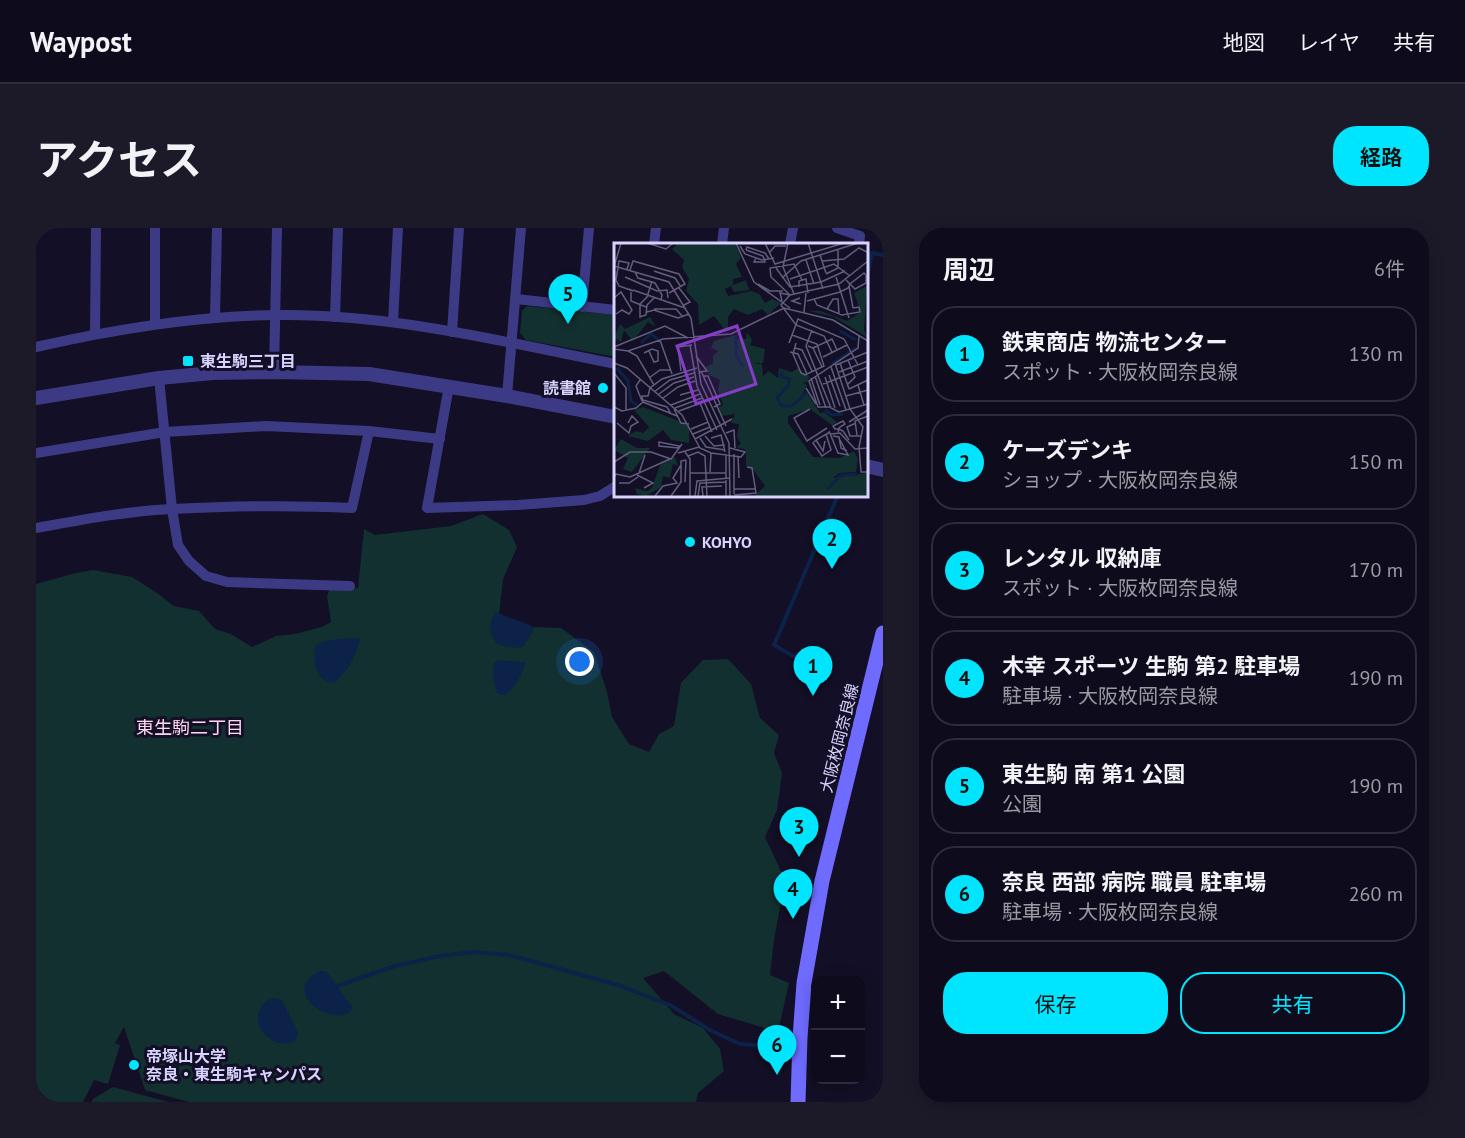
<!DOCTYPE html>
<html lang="ja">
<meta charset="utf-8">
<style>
body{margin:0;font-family:"PT Sans","Noto Sans JP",sans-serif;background:#1c1929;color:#f1f3f6}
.controls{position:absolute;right:18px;bottom:18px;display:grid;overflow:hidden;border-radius:12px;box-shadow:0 3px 15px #0003}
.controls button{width:54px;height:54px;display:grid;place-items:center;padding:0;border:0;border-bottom:2px solid #2e2b3b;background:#0e0b1c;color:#f1f3f6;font:30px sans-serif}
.you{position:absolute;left:544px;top:434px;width:21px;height:21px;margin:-15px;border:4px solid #fff;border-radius:50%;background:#1a73e8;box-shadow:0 0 0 9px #1a73e833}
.badge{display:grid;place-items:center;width:39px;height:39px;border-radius:50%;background:#00e5ff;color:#111;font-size:20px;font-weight:700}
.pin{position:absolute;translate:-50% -50px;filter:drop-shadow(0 2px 3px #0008)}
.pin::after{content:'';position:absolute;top:32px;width:21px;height:18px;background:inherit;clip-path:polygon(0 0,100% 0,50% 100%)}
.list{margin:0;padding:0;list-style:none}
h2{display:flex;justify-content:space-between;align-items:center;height:78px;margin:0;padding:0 24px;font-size:26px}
h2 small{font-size:20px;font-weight:400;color:#9b9ba3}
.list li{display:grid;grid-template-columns:39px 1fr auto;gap:18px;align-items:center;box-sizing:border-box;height:96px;margin:0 12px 12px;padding:0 12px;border:2px solid #2e2b3b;border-radius:24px}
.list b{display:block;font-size:22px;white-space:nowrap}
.list p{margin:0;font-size:20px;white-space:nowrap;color:#9b9ba3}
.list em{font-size:20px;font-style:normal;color:#9b9ba3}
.actions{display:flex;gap:12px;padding:18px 24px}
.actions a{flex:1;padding:14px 0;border:2px solid #00e5ff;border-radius:24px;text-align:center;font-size:21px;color:#00e5ff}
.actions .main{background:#00e5ff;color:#111}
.map{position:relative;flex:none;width:847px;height:874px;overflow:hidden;border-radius:24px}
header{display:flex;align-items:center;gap:36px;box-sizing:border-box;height:84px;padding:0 30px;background:#0e0b1c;border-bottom:2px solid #2e2b3b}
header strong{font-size:28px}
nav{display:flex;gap:33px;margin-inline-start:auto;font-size:21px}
.intro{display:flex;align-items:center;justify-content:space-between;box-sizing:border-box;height:144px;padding:0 36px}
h1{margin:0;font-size:42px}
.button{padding:15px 27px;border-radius:24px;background:#00e5ff;color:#111;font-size:21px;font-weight:700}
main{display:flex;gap:36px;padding:0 36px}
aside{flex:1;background:#0e0b1c;border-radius:24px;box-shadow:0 3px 15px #0003}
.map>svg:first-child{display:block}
.green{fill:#12302f}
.water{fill:#0c2248}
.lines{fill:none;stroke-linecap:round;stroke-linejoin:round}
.stream{stroke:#0c2248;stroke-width:4}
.minor{stroke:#3d3a85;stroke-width:10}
.tertiary{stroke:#3d3a85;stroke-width:14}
.secondary{stroke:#6f6bff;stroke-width:15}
.poi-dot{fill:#00e5ff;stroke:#130f26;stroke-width:2}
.labels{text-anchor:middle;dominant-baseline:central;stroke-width:6;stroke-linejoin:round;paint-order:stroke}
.poi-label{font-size:16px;font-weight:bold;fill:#d9d4ff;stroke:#130f26;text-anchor:start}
.street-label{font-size:16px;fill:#d9d4ff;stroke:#130f26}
.neighbourhood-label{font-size:18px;fill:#ffd6f0;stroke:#130f26}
.inset-river{fill:none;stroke:#0c2248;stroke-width:3}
.inset-road{fill:none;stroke:#625e7d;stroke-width:1.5}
.view{fill:#843dc5;fill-opacity:0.15;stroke:#843dc5;stroke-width:3}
.inset-edge{fill:none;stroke:#d9d4ff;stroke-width:3}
</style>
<header>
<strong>Waypost</strong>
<nav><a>地図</a><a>レイヤ</a><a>共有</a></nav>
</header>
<div class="intro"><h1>アクセス</h1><a class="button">経路</a></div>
<main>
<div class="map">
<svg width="847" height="874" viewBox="0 0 847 874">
<rect width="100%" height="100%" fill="#130f26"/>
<!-- green -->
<g class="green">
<polygon points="491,78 580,87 580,129 490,112 484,105 486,83"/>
<polygon points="447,286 473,302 481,319 467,351 461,407 499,399 525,400 558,424 571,464 576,489 593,516 613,524 623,506 638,498 645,455 667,432 692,431 715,456 724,490 743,507 738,525 746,545 741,582 729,609 749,652 738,712 734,747 753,755 742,804 682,786 628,743 607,750 638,786 667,800 684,821 688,843 662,865 660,874 153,874 109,862 88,799 79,815 84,817 72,856 58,852 47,874 0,874 0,356 40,345 57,342 96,349 121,365 138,378 163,383 179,401 195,406 216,419 240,408 259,406 286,399 295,394 291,369 293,362 322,360 328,301 339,307 415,298"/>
<polygon points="77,859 132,874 56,874 57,871"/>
</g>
<!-- water -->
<g class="water">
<path d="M 460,384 L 496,398 L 497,403 L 487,419 C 480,420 469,420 462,416 C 452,409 453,392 460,384 Z"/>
<path d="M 320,410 L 324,411 C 321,427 310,446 298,455 C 279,453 277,433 279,418 C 290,410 307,411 320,410 Z"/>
<path d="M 462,432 L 488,434 L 490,435 C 487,443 476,469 465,467 C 463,466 462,465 460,464 L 457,448 L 458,435 Z"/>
<path d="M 284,743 L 291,744 L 315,777 L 317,780 C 303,804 239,764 284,743 Z"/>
<path d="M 239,770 L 246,772 L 262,805 L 260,812 C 242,825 213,800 224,781 C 227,774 232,771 239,770 Z"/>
</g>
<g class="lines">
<!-- stream -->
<g class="stream">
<polyline points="830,55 836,25 847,27"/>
<polyline points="789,446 738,417 802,267"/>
<polyline points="301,758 359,738 404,728 439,724 473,727 582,757 634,777 674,802 704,816 737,818"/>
</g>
<!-- minor -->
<g class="minor">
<polyline points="119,0 119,95"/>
<polyline points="801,0 824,8 823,16"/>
<polyline points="618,16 620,0"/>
<polyline points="686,16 688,0"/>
<polyline points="754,16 757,0"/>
<polyline points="480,71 580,82"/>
<polyline points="546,79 553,0"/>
<polyline points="299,89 302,0"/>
<polyline points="179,90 181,0"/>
<polyline points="357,94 362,0"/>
<polyline points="416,104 423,0"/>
<polyline points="59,106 60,0"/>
<path d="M 0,119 C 79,101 157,88 239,87 C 354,85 468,114 580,136"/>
<polyline points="238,144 241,0"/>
<polyline points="123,150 136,281 142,317 153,333 170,348 191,354 314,358"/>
<polyline points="413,158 391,280 482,277 548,272 564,268 580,258"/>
<polyline points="471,168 485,0"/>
<polyline points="0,225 129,204 230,198 333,203 404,211"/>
<path d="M 0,300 C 45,292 91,283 137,281 C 196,278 256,277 316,280 L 333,203"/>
</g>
<!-- tertiary -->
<g class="tertiary">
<polyline points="0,170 123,150 177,145 238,144 333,146 471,168 580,189"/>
<polyline points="830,238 847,242"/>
</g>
<!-- secondary -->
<polyline class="secondary" points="762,874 764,810 768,755 786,653 847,405"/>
</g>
<!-- markers -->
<g class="poi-dot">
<rect x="146" y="127" width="12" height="12" rx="3"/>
<circle cx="567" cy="160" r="6"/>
<circle cx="654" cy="314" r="6"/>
<circle cx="98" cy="837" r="6"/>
</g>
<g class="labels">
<!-- poi labels -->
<g class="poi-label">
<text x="164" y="133">東生駒三丁目</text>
<text x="555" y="160" text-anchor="end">読書館</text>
<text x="666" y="314">KOHYO</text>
<text x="110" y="828">帝塚山大学<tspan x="110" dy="18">奈良・東生駒キャンパス</tspan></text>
</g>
<!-- street labels -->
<g class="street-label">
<text transform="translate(803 510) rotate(-76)">大阪枚岡奈良線</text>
</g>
<!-- neighbourhood labels -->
<g class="neighbourhood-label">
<text x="154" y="499">東生駒二丁目</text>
</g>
</g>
<!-- overview -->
<g transform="translate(578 15)">
<rect width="254" height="254" fill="#130f26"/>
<path d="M 65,0 L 121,0 L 127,15 L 122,21 L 128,34 L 119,36 L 119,42 L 132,37 L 135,47 L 120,49 L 117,43 L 111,46 L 114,53 L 138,48 L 145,51 L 137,38 L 151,60 L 158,56 L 167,60 L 154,72 L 148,66 L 134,72 L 120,66 L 114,74 L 114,86 L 110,86 L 100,73 L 85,82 L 84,61 L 72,48 L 75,36 L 68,24 L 70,17 L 58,6 ZM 253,43 L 250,87 L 253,94 L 220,74 L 195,68 L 207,68 L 233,78 L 247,69 L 240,50 ZM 36,74 L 42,84 L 34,79 L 22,94 L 17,96 L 10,87 L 7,99 L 0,95 L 6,81 L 11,86 ZM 133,89 L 138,97 L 136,102 L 151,106 L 149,120 L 138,121 L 148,121 L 149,133 L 155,128 L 164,135 L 165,125 L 178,129 L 184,125 L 195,133 L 194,139 L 189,139 L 193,142 L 188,152 L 193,150 L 206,170 L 210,169 L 223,179 L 218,182 L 196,166 L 174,173 L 174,180 L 199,214 L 226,215 L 240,208 L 244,216 L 242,229 L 225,230 L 219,235 L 253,230 L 253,253 L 140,253 L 151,243 L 138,225 L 132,223 L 132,207 L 122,204 L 127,201 L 123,194 L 125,181 L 117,180 L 121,171 L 109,173 L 103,165 L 109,162 L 104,147 L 106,137 L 95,132 L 92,124 L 99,120 L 99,113 L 104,108 L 97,105 L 100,98 L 121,92 L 120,102 L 125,95 L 132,96 ZM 29,164 L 75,182 L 75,200 L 57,197 L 49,187 L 34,198 L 14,193 L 22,188 L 29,190 L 35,184 L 20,167 L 14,169 ZM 7,196 L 23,205 L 36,205 L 18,229 L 9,226 L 14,215 L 0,207 ZM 61,214 L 64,223 L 59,221 L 56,235 L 49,233 L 47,244 L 32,253 L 23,251 L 21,245 L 33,248 L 38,245 L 46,222 Z" fill="#12302f"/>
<path class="inset-river" d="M 226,88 L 242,97M 122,92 L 122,112 L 128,123M 27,100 L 37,91 L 44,96M 218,121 L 242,105M 3,125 L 14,138 L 17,158 L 23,162M 168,128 L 167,133 L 175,136 L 175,141 L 163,155 L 168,163 L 178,163 L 193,149M 211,167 L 218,172 L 229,171M 214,246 L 227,232 L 243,231"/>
<path class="inset-road" d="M 33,0 L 52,6 L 59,0M 122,0 L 140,39 L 176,65M 151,0 L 161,21 L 230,0M 174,0 L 169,24 L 180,51M 194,0 L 209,46M 126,3 L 131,11 L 148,17 L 160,15M 132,7 L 149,13 L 151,19 L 140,19 L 142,15M 132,7 L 133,4 L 151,10 L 155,16M 156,9 L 161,3 L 172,3M 206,12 L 212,30M 192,17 L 200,41M 208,18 L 230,16 L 245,5 L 253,9M 0,23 L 55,39 L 77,75 L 87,141 L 115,200 L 116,253M 0,24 L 7,0M 162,25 L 176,44 L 207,39 L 231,28M 13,26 L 15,20 L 5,18 L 2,37 L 5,43 L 19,48 L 15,46M 16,27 L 19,18 L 65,31 L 71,41 L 55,50M 40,28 L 61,35 L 67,44M 21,29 L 24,35 L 41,40 L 48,52 L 47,57M 212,31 L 224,25 L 224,7M 11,34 L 43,48 L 53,47 L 54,55M 222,34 L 235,75M 168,35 L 187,18 L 244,0M 176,36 L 220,21 L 236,33M 38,38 L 33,54 L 26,61 L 26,74 L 32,72 L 33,62 L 41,54M 144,41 L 156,48 L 169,48M 235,43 L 239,65M 185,44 L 185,38 L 192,36 L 194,50M 65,45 L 76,59 L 70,62M 19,47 L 71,65M 17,49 L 17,58 L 32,64M 176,52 L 157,34 L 156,25 L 180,21 L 188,37M 0,55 L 7,49 L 18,67 L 15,71 L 8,67 L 2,71M 186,55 L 178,58 L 187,61M 200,56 L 203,62 L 228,72 L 246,69 L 245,64 L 239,65M 168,58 L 166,50 L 176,52M 193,58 L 226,49 L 234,45 L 236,41 L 250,30 L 252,32 L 252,40 L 241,46 L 232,37M 40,66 L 62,66 L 69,74M 213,66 L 219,56 L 224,56 L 225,71M 33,69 L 40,67 L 64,75 L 75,71M 190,69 L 192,50M 198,87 L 192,103 L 217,165 L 225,169 L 254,161M 178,92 L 203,101 L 210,123 L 191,132 L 187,130 L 179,111 L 182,100M 46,97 L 58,131M 175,100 L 184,76 L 230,96 L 244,122M 76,102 L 83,143 L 103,187M 194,103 L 199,105 L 208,124M 0,104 L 51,83 L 74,95M 181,105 L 188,107 L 198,128M 199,105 L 218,96 L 223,107M 0,106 L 14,108 L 49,96 L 117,91 L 170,65 L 219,77 L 254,98M 14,108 L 23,113 L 40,142M 176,109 L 184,111 L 193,131M 218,109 L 210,93 L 182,82 L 167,62 L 176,52 L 225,41 L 254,18M 30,110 L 38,106 L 44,108 L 44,118 L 40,119 L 35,108M 82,113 L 93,128 L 85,129M 209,114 L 233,102M 234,117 L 241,134 L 234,141M 0,120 L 13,125 L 68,172 L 86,205 L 97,210 L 127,214 L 131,209 L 116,205M 221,120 L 236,166 L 249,184 L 245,204 L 247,229 L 254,229M 226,120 L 235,146M 222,122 L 254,109M 217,124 L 232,167M 67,128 L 64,104 L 78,102M 87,128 L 112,183M 225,129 L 254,118M 0,130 L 12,145 L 12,167M 215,132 L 226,163M 89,133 L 94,133 L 106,161 L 100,164M 201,133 L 212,165M 211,134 L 221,165M 35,135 L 46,127 L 57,127M 197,135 L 206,162M 26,137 L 22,143 L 28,158M 209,141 L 254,124M 244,142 L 250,162M 192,145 L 202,161M 235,146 L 254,137M 40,149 L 56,137 L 80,130M 45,151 L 60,140 L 80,134M 66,152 L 84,147M 232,153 L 254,147M 49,155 L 64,144 L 81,138M 29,157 L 53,164 L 57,171M 29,159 L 63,173M 86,160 L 98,189M 57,162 L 86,151M 0,164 L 8,168 L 22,165 L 29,159 L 28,153 L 34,153 L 36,145 L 48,136 L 83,125M 216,164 L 204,164 L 195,138 L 244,105 L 245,93M 61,165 L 88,155M 60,166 L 67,180 L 75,181M 196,166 L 180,175 L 193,198 L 213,185M 65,168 L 92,158M 235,179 L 254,167M 3,180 L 15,190 L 17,183 L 24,179 L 18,173 L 14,180M 242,180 L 233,184 L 236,193 L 248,193M 77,186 L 94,179M 215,188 L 224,210 L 234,212 L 226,197M 224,189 L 225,186 L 225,185 L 226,184 L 231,181 L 229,178 L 219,183 L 221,186 L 225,186 L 229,188 L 235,197M 112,190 L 120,187 L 121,205M 79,191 L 96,184M 212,191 L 217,207 L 208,213 L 199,200 L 202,197 L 216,189M 217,191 L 226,190 L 241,206 L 254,205M 243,192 L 241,178 L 254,173M 91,193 L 100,203 L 111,202M 219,193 L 225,194 L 227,205 L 233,208M 86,195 L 92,204 L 111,207M 97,195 L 107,192 L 111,209M 81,196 L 118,176M 202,197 L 209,208 L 211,198M 45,199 L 65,203 L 64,205 L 45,203 ZM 71,209 L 76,216 L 76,253M 64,210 L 85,204M 120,211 L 120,251M 74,213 L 84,209 L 91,213 L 93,253M 124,213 L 125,235M 0,219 L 16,209 L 37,209 L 57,216 L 68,201M 96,229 L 97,210M 25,230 L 31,212M 76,230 L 112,230M 23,232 L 39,240 L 30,245M 0,234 L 2,231 L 16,234 L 56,216M 71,239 L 72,217M 5,240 L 15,240 L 24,234M 120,246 L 142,246M 120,252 L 142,250 L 138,225 L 133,224M 41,253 L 49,243 L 63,240 L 59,235 L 67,222M 57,253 L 67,239 L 67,218 L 72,217M 81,253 L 83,238 L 116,235M 84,253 L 86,240 L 112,239M 89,253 L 88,244 L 108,243M 112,253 L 112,211"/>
<path class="view" d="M 123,83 L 142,141 L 82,161 L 63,103 Z"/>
<rect width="254" height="254" class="inset-edge"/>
</g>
</svg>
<div class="controls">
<button>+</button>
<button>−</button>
</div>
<div class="you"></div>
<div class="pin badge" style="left:777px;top:468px">1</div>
<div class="pin badge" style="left:796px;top:341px">2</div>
<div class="pin badge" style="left:763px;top:629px">3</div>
<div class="pin badge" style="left:757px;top:691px">4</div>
<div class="pin badge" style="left:532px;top:96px">5</div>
<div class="pin badge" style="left:741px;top:847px">6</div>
</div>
<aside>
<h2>周辺<small>6件</small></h2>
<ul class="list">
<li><span class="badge">1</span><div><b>鉄東商店 物流センター</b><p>スポット · 大阪枚岡奈良線</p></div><em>130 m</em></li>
<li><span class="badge">2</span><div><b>ケーズデンキ</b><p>ショップ · 大阪枚岡奈良線</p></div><em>150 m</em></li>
<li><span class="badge">3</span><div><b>レンタル 収納庫</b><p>スポット · 大阪枚岡奈良線</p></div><em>170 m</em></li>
<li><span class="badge">4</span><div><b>木幸 スポーツ 生駒 第2 駐車場</b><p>駐車場 · 大阪枚岡奈良線</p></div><em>190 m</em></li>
<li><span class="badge">5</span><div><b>東生駒 南 第1 公園</b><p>公園</p></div><em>190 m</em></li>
<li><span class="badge">6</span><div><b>奈良 西部 病院 職員 駐車場</b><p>駐車場 · 大阪枚岡奈良線</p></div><em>260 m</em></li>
</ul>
<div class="actions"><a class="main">保存</a><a>共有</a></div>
</aside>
</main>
